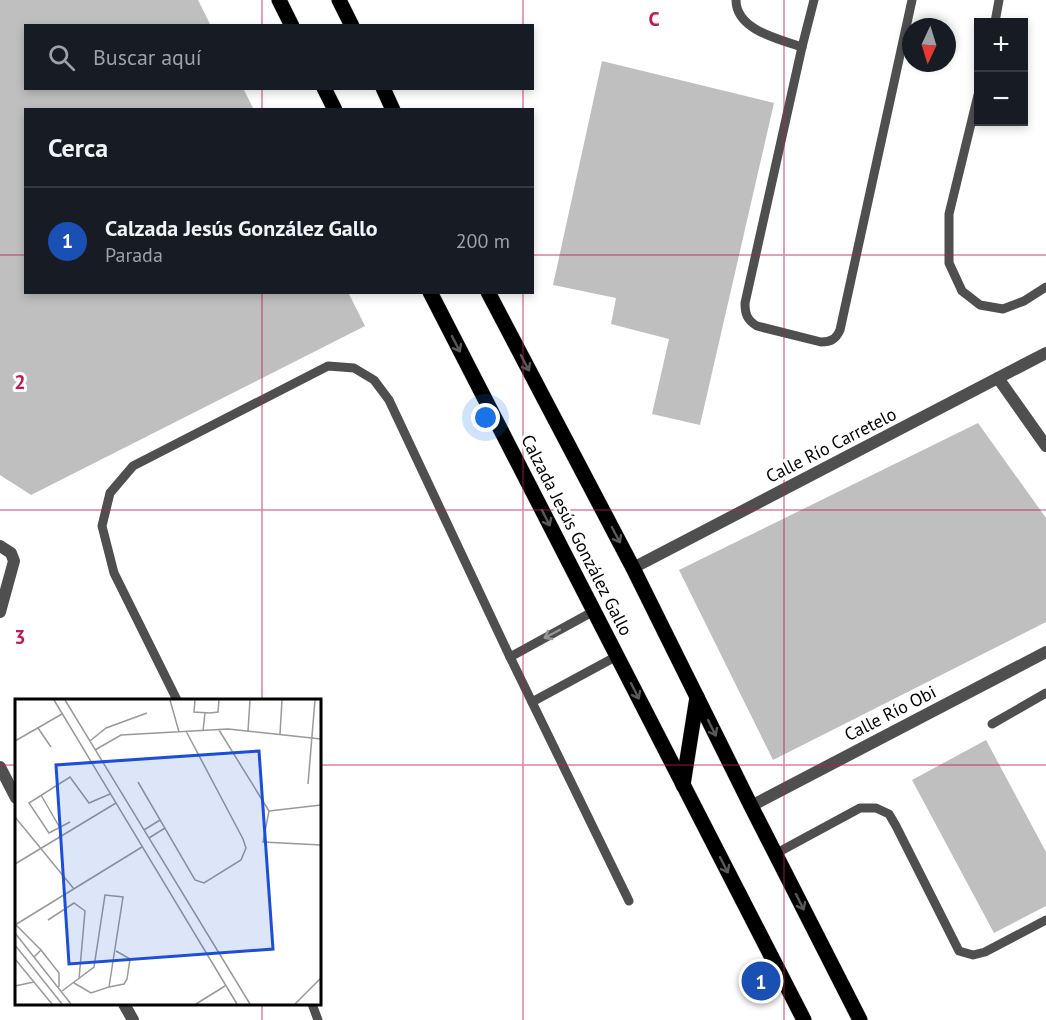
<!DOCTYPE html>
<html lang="es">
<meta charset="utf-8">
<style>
body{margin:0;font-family:"PT Sans",sans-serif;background:#20242c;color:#f1f3f6}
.controls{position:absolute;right:18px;top:18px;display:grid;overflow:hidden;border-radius:0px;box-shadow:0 3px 9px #0003}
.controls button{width:54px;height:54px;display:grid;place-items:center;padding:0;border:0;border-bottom:2px solid #363941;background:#171b24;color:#f1f3f6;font:30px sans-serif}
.compass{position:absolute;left:902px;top:18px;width:54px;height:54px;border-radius:50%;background:#171b24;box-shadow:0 3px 9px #0003;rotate:184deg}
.you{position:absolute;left:486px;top:418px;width:21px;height:21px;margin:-15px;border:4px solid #fff;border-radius:50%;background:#1a73e8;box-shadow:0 0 0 9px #1a73e833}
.badge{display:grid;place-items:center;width:39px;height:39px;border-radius:50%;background:#db2777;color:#fff;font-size:20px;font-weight:700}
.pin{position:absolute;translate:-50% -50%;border:3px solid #fff;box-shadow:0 2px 6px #0006}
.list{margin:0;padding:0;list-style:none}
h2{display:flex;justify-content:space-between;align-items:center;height:78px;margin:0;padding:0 24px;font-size:26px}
h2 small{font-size:20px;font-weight:400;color:#9ea1a6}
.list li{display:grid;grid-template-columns:39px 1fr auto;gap:18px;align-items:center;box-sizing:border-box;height:108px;padding:0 24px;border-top:2px solid #363941}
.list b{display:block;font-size:22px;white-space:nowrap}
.list p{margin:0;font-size:20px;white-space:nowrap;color:#9ea1a6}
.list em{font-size:20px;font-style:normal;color:#9ea1a6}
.icon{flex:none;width:33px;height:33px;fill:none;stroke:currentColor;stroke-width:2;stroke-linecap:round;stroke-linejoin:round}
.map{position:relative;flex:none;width:1046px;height:1020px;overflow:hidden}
.search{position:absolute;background:#171b24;box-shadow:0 3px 9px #0003;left:24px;top:24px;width:510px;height:66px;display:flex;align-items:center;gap:15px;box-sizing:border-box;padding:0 21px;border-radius:0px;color:#9ea1a6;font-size:22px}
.panel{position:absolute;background:#171b24;box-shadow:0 3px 9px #0003;left:24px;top:108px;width:510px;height:186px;border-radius:0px}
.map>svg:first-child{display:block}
.building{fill:#bfbfbf}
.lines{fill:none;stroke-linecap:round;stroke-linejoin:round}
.primary-casing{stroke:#dbdbdb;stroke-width:16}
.service{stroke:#4f4f4f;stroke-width:9}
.minor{stroke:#4f4f4f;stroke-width:12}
.primary{stroke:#000;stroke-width:15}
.oneway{stroke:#595959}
.oneway2{stroke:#959595}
.grid{fill:none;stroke:#c2185b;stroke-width:1.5;stroke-opacity:0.55}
.labels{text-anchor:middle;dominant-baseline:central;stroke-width:6;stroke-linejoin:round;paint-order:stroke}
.street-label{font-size:18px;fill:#000;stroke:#fff}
.inset-road{fill:none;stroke:#999;stroke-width:1.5}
.view{fill:#1d4ed8;fill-opacity:0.15;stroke:#1d4ed8;stroke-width:3}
.inset-edge{fill:none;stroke:#000;stroke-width:3}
.grid-label{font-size:20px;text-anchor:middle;font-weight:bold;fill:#c2185b;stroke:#fff;stroke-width:6;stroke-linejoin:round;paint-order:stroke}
</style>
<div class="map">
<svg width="1046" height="1020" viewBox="0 0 1046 1020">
<rect width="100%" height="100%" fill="#fff"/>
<!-- building -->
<g class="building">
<polygon points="0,0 198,0 211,26 26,26 26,88 243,88 254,110 26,110 26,292 348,292 365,326 31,495 0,475"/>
<polygon points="602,61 774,103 700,425 652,414 669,339 611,324 616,298 553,285"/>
<polygon points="978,423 1046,518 1046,622 773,760 679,570"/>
<polygon points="986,740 1046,852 1046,906 994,933 912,780"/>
</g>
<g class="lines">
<defs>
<g id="primary">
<polyline points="279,0 292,26"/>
<polyline points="339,0 352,26"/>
<polyline points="324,88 335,110"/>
<polyline points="383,88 393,110"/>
<polyline points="430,292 804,1020"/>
<polyline points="488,292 633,568 751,806 860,1020"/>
<polyline points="683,785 697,697"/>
</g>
</defs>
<!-- primary casing -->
<use href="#primary" class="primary-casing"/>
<!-- service -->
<g class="service">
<path d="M 736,0 C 736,30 779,39 802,47"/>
<path d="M 814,0 L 802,47 L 745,303 C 745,314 747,320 757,326 L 821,342 C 831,342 836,339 840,330 L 912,0"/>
<polyline points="995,22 999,0"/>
<polyline points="978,95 949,214 949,263 962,291 980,305 1003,309 1024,301 1046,287"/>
<polyline points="510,657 594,611"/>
<polyline points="177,700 114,573 102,526 110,493 133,466 328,366 354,368 374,380 389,400 510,657 629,901"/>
<polyline points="532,702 617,656"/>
<polyline points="992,724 1046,693"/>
<polyline points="775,854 860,808 876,808 889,814 896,826 959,951 973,955 985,952 1046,920"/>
<polyline points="312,1004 318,1020"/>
</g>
<!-- minor -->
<g class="minor">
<polyline points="998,378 1046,446"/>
<polyline points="0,546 11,553 14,561 0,612"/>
<polyline points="633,568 1046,353"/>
<polyline points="0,767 16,798"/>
<polyline points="751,806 1046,652"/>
<polyline points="124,1004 133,1020"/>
</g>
<!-- primary -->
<use href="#primary" class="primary"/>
</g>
<!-- one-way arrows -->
<defs><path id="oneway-shaft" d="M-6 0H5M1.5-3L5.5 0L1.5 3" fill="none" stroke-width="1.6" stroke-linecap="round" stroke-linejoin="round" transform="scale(1.5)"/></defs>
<g class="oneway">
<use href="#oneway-shaft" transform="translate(456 344) rotate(63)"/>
<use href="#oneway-shaft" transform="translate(525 363) rotate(62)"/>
<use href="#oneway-shaft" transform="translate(546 518) rotate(63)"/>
<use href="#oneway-shaft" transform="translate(616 535) rotate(62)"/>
<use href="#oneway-shaft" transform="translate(635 691) rotate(63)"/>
<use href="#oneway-shaft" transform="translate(712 728) rotate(64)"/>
<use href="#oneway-shaft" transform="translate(724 865) rotate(63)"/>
<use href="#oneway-shaft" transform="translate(800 902) rotate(63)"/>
</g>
<use class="oneway2" href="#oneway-shaft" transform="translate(552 634) rotate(152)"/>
<!-- grid -->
<path class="grid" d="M 262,0 L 262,26M 523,0 L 523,26M 784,0 L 784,1020M 262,88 L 262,110M 523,88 L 523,110M 0,255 L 26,255M 532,255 L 1046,255M 262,292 L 262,700M 523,292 L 523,1020M 0,510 L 1046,510M 0,765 L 16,765M 320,765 L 1046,765M 262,1004 L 262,1020"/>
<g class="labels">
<!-- street labels -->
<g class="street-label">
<text transform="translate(831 445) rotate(-27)">Calle Río Carretelo</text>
<text transform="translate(577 535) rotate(63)">Calzada Jesús González Gallo</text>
<text transform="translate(890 713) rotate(-27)">Calle Río Obi</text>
</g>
</g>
<!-- overview -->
<g transform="translate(15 699)">
<rect width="306" height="306" fill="#fff"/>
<path class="inset-road" d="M 39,1 L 222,305M 50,1 L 235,305M 155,1 L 164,33M 180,1 L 179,13 L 195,14 L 203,13 L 204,1M 23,29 L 36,48M 204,31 L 254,112 L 248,143 L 306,146M 188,32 L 190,14M 233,32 L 235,1M 265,35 L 267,1M 0,42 L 47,15M 75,42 L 91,29 L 132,14M 80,51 L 106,36 L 213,30 L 306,40M 123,83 L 180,181 L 189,184 L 226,161 L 231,149 L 228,140 L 171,32M 293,85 L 300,1M 26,96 L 45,129M 254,112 L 306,106M 0,118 L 59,190M 55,123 L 34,134 L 14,104 L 55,78 L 74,104 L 95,95M 129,131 L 145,121M 134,139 L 150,129M 0,165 L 101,104M 33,221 L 59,204 L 70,212 L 64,280M 0,225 L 26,251 L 19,258M 0,226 L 127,148M 0,234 L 56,305M 0,246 L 47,305M 26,251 L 44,274 L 44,288M 0,260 L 37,305M 0,287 L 19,283M 94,288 L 109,285 L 112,280 L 115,260 L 101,252M 47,292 L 79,268 L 90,196 L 108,198 L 94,288 L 76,294 L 59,284M 181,305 L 210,287M 280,305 L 306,279"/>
<path class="view" d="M 244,52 L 258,250 L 54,265 L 41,66 Z"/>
<rect width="306" height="306" class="inset-edge"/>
</g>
<g class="grid-label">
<text x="654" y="26">C</text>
<text x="20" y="389">2</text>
<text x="20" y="644">3</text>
</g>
</svg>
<div class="controls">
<button>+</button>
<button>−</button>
</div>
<svg class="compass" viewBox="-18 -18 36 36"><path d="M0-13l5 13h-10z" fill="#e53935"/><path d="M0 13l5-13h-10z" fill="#9ea1a6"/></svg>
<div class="you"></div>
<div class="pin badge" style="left:761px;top:981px;background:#1a4fb4">1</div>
<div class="search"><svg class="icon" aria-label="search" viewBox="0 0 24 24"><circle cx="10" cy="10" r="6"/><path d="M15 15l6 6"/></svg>Buscar aquí</div>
<section class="panel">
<h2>Cerca<small></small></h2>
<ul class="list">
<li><span class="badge" style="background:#1a4fb4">1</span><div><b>Calzada Jesús González Gallo</b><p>Parada</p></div><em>200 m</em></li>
</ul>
</section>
</div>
